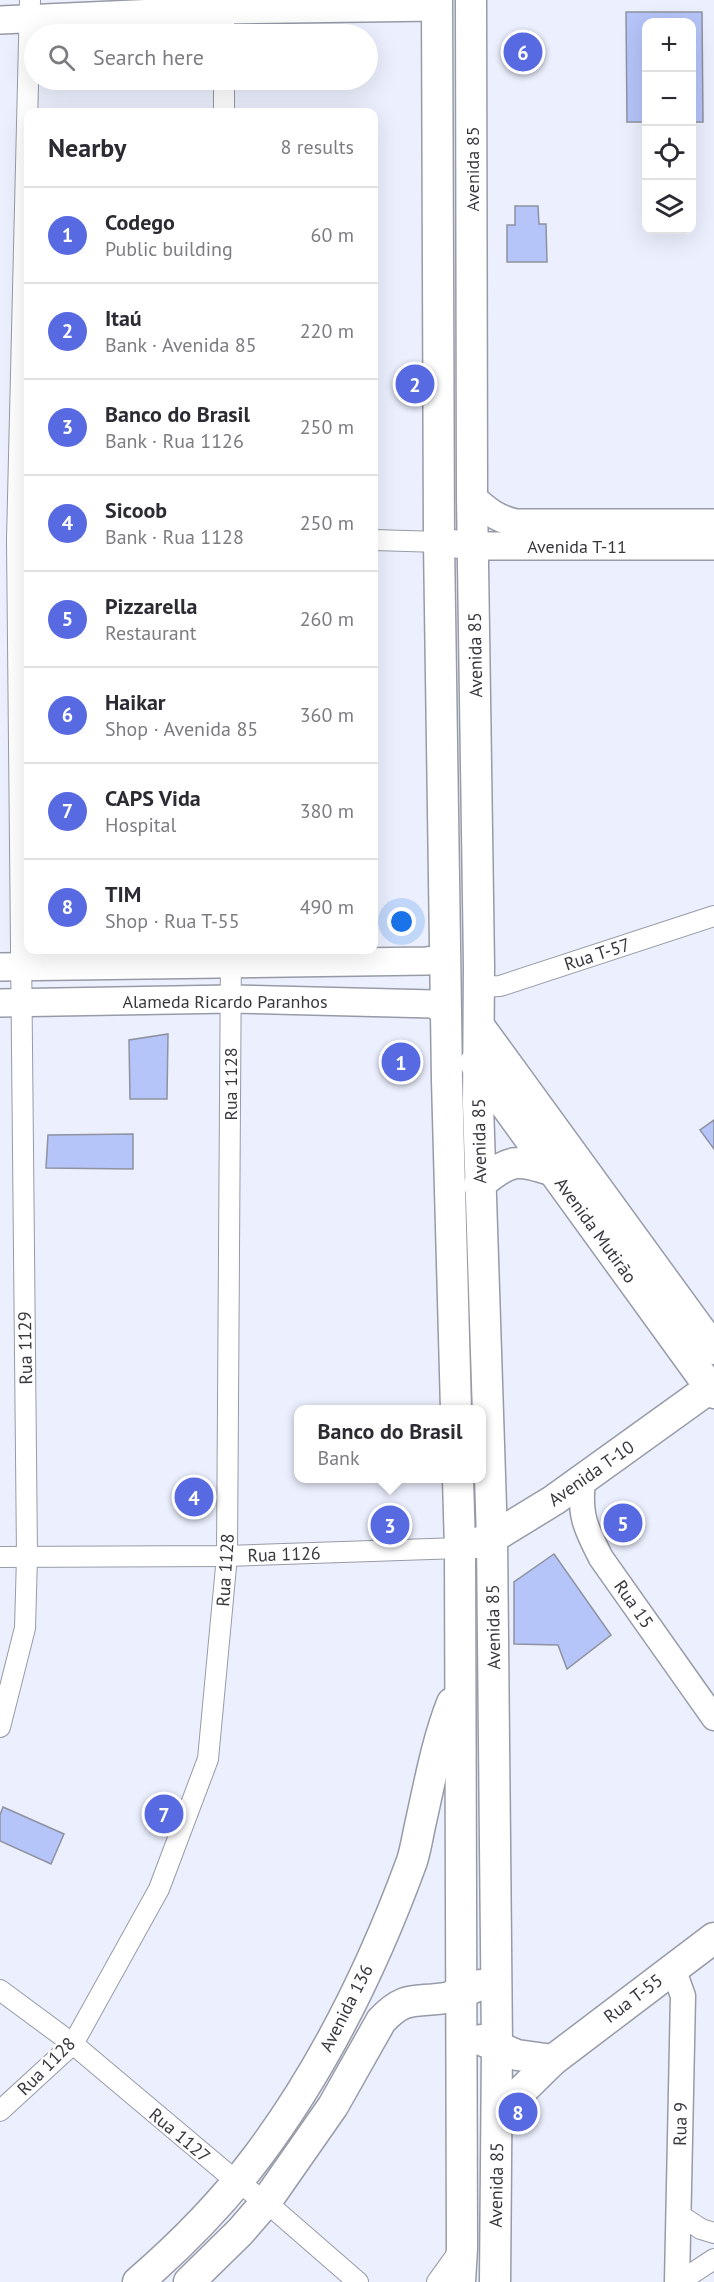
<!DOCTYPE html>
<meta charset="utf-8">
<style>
body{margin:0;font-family:"PT Sans",sans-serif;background:#f7f7f7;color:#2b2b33}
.controls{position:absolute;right:18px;top:18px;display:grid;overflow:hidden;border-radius:12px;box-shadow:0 6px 24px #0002}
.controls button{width:54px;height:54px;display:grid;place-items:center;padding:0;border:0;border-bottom:2px solid #e1e1e2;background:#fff;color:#2b2b33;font:30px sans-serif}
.you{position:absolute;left:402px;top:922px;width:21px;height:21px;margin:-15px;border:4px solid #fff;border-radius:50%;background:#1a73e8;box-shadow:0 0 0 9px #1a73e833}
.badge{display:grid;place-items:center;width:39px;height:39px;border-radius:50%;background:#586ae1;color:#fff;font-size:20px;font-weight:700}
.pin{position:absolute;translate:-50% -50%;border:3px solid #fff;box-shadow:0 2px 6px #0006}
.popup{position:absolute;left:294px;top:1405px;width:192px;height:78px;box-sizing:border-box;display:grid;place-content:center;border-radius:12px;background:#fff;filter:drop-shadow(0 2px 4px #0005);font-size:20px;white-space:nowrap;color:#7c7c81}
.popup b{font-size:22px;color:#2b2b33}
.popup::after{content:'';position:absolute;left:50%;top:100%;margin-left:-12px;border:12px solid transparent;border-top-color:#fff}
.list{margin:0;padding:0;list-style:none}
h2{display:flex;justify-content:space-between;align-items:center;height:78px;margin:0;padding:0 24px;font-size:26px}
h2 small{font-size:20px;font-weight:400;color:#7c7c81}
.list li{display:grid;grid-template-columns:39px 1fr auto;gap:18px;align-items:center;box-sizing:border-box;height:96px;padding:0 24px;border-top:2px solid #e1e1e2}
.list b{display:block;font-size:22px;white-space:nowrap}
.list p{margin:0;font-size:20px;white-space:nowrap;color:#7c7c81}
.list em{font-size:20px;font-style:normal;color:#7c7c81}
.icon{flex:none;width:33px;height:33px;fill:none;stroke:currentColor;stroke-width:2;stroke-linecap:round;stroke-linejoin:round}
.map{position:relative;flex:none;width:714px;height:2282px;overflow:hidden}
.search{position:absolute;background:#fff;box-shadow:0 6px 24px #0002;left:24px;top:24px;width:354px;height:66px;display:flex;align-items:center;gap:15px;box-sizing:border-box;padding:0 21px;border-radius:33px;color:#7c7c81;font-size:22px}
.panel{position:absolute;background:#fff;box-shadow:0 6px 24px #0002;left:24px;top:108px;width:354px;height:846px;border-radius:12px}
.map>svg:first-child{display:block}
.building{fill:#b5c4f9;stroke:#8f929f;stroke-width:1.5}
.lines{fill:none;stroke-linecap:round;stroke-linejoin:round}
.minor-casing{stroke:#979ba7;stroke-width:22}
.tertiary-casing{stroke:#979ba7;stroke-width:27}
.secondary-casing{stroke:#979ba7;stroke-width:30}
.primary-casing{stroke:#979ba7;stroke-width:33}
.minor{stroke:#fff;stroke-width:20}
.tertiary{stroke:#fff;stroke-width:24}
.secondary{stroke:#fff;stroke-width:27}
.primary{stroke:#fff;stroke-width:30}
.labels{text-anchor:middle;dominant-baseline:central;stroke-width:5;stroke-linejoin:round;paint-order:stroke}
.street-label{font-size:18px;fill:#37383e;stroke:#fff}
</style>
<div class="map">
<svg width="714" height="2282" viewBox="0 0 714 2282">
<rect width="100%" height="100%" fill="#ecf0fe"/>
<!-- building -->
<g class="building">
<polygon points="626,12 702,12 703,122 692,122 692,22 646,22 646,122 627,122"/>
<polygon points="515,206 538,206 539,224 546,224 547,262 507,262 507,225 515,225"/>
<polygon points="168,1034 167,1099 130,1099 129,1040"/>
<polygon points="714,1120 714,1149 700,1130"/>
<polygon points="133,1134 133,1169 46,1168 48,1135"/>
<polygon points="554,1554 611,1635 567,1669 558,1645 514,1644 514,1582"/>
<polygon points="3,1807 64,1834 51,1864 0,1841 0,1815"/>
</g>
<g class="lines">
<defs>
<g id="minor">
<polyline points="224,0 224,34"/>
<polyline points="224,80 224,112"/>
<polyline points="374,540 439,542"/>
<polyline points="479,987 500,986 714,916"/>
<polyline points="0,1557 227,1556 460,1548"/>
<polyline points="0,1727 25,1628 27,1557 17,540 30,0"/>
<polyline points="0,1990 73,2044 237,2182 266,2202 358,2282"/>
<polyline points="0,2111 73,2044 159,1889 208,1759 227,1556 231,950"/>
<polyline points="678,2214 701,2229 714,2233"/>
<polyline points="437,2282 460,2250"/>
<polyline points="679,2282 714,2259"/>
</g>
<g id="tertiary">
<path d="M 583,1479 C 579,1515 585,1527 601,1558 L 714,1718"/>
<polyline points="673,1968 683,1996 677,2282"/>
</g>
<g id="secondary">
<polyline points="0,20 224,10 437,7"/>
<path d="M 472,497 C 486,510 497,519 516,523 L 714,523"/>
<polyline points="439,542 473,546 714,546"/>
<polyline points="0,967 426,961 437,960 446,954"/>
<polyline points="0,1003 231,999 433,1004 447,1013"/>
</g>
<g id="primary">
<polyline points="437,0 439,542 447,1080 456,1410"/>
<polyline points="471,0 472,497 479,966 478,1104 492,1538 497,2047 495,2282"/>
<polyline points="479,1026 714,1349"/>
<polyline points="475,1063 714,1393"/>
<path d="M 479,1185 C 511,1158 516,1159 554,1171"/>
<polyline points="458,1478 460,1548 462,2248 460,2282"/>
<polyline points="477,1543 492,1538 554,1500 714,1385"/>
<polyline points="481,2040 517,2055 553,2060"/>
<polyline points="497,2115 553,2060 714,1938"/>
<path d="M 138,2282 C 181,2245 223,2202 257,2157 C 323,2069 374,1965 412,1861 C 416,1848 418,1834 421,1821 C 430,1781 437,1741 452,1703"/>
<path d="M 189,2282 L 240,2232 L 266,2202 L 333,2106 L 381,2021 C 405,1995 414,2003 445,1998 C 457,1996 469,1989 480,1985"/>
</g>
</defs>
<!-- minor casing -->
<use href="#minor" class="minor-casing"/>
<!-- tertiary casing -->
<use href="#tertiary" class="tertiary-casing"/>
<!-- secondary casing -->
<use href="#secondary" class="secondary-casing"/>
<!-- primary casing -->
<use href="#primary" class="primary-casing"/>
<!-- minor -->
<use href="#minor" class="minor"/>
<!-- tertiary -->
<use href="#tertiary" class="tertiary"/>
<!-- secondary -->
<use href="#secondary" class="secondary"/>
<!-- primary -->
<use href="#primary" class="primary"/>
</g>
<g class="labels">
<!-- street labels -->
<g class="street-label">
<text transform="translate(472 169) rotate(-90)">Avenida 85</text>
<text x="577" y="546">Avenida T-11</text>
<text transform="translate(475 655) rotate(-91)">Avenida 85</text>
<text transform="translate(597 954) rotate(-18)">Rua T-57</text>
<text x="225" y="1001">Alameda Ricardo Paranhos</text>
<text transform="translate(230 1084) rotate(-90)">Rua 1128</text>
<text transform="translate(479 1141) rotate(-91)">Avenida 85</text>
<text transform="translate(596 1230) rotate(54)">Avenida Mutirão</text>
<text transform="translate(25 1348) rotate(-91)">Rua 1129</text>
<text transform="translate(591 1473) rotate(-35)">Avenida T-10</text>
<text transform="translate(284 1554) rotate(-2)">Rua 1126</text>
<text transform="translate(225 1570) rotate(-86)">Rua 1128</text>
<text transform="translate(634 1604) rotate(55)">Rua 15</text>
<text transform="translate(493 1627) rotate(-91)">Avenida 85</text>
<text transform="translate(633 1998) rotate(-37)">Rua T-55</text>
<text transform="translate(346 2008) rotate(-63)">Avenida 136</text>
<text transform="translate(46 2066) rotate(-45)">Rua 1128</text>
<text transform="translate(680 2124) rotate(-89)">Rua 9</text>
<text transform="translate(180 2135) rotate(40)">Rua 1127</text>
<text transform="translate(496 2185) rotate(-89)">Avenida 85</text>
</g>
</g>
</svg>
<div class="controls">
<button>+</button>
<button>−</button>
<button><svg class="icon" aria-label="locate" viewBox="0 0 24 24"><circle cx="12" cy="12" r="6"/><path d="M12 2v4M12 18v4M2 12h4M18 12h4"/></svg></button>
<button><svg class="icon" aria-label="layers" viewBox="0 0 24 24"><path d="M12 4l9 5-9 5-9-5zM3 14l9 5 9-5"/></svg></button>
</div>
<div class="you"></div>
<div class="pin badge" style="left:401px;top:1062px">1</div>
<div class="pin badge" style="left:415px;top:384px">2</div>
<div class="pin badge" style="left:390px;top:1525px">3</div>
<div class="popup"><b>Banco do Brasil</b>Bank</div>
<div class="pin badge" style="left:194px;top:1497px">4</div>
<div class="pin badge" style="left:623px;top:1523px">5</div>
<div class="pin badge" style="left:523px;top:52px">6</div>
<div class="pin badge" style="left:164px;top:1814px">7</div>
<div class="pin badge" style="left:518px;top:2112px">8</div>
<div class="search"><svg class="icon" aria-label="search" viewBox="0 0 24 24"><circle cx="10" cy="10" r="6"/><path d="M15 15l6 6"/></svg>Search here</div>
<section class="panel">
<h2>Nearby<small>8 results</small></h2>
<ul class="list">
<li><span class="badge">1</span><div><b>Codego</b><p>Public building</p></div><em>60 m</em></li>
<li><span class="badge">2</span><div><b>Itaú</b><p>Bank · Avenida 85</p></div><em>220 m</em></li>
<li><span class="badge">3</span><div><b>Banco do Brasil</b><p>Bank · Rua 1126</p></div><em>250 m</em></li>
<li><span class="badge">4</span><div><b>Sicoob</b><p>Bank · Rua 1128</p></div><em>250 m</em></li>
<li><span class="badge">5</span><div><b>Pizzarella</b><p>Restaurant</p></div><em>260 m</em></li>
<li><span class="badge">6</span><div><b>Haikar</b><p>Shop · Avenida 85</p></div><em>360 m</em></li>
<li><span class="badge">7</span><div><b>CAPS Vida</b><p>Hospital</p></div><em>380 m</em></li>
<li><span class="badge">8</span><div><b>TIM</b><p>Shop · Rua T-55</p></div><em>490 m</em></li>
</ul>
</section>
</div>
